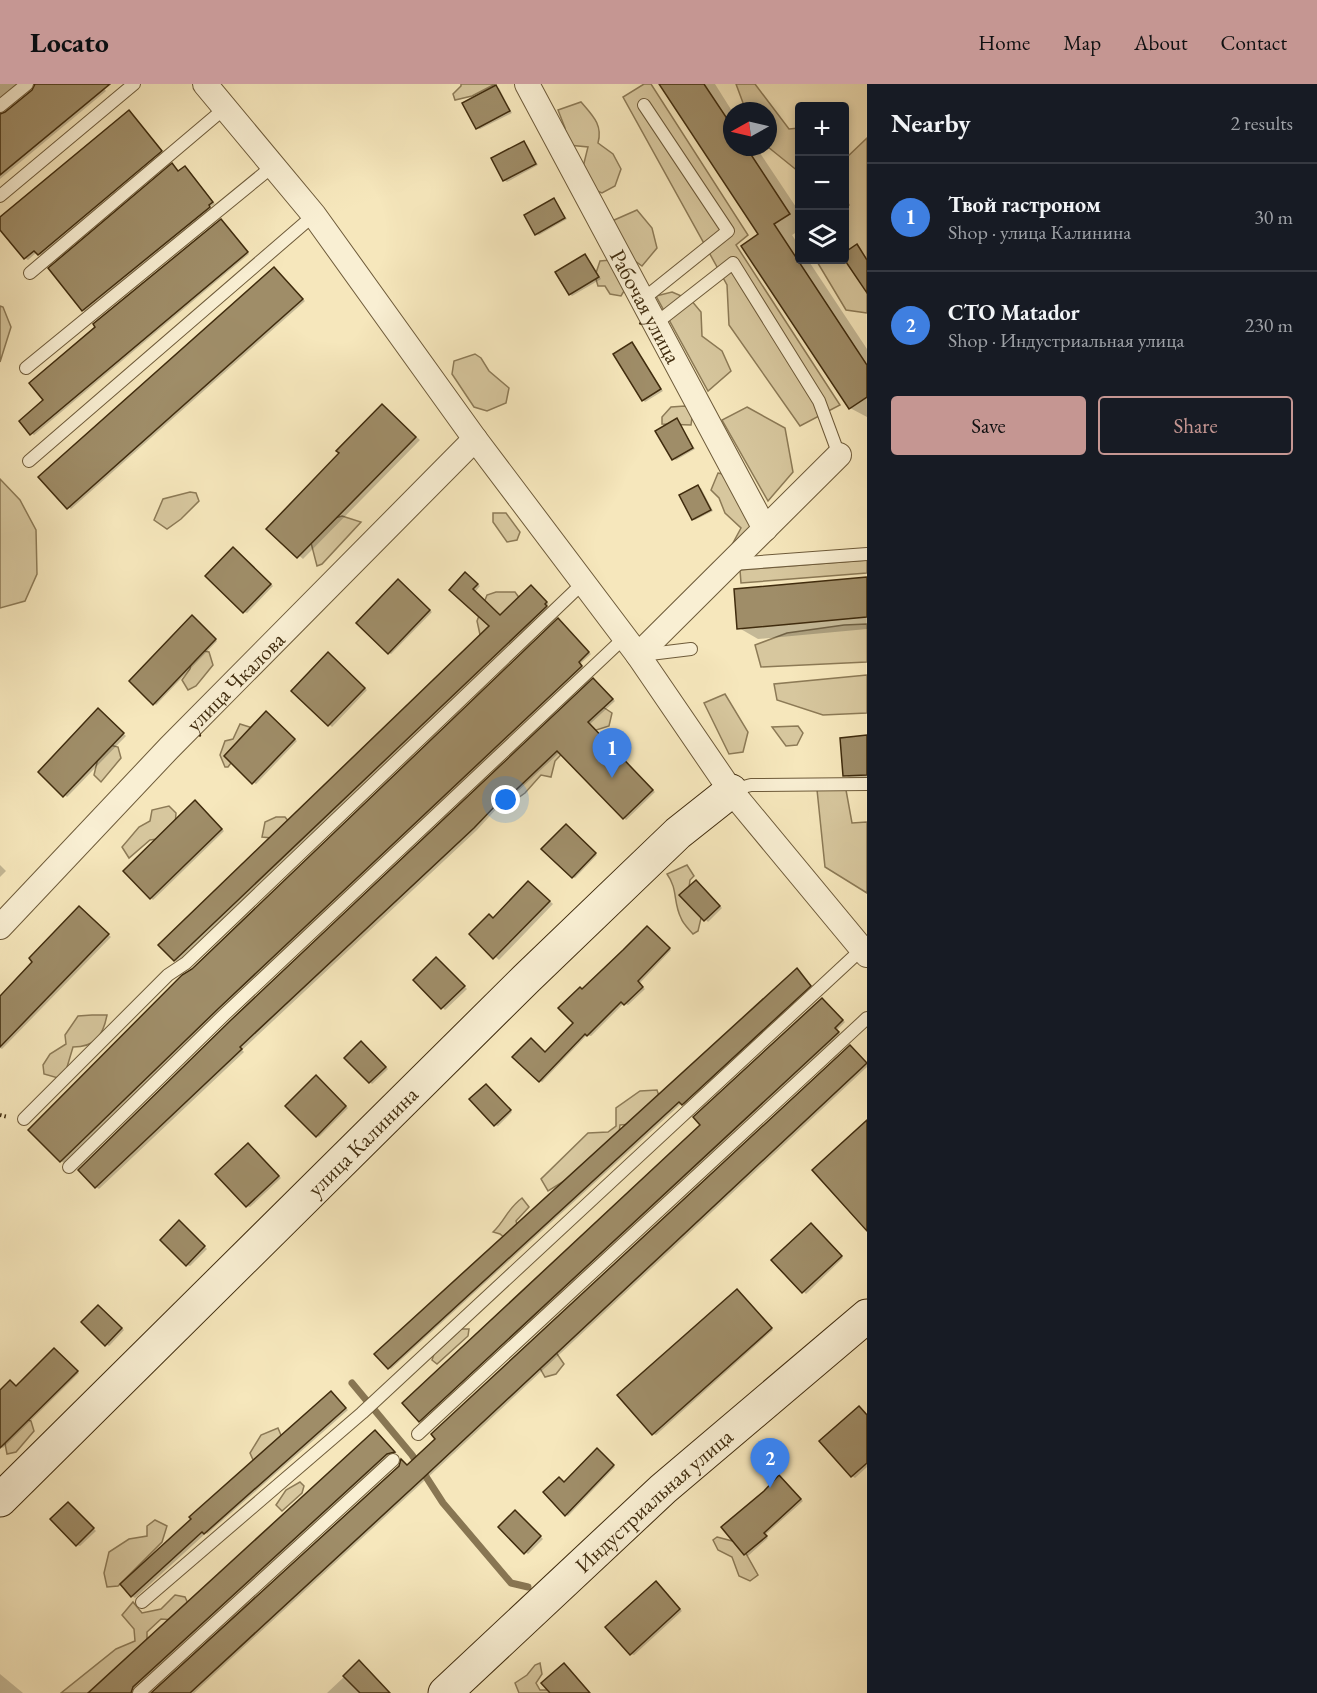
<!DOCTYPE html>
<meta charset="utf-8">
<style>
body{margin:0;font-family:"EB Garamond",serif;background:#20242c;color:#f1f3f6}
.controls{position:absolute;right:18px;top:18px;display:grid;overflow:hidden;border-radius:6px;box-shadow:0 3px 9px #0003}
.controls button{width:54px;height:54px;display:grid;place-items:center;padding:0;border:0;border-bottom:2px solid #363941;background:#171b24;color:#f1f3f6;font:30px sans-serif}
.compass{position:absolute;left:723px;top:18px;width:54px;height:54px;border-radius:50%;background:#171b24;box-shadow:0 3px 9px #0003;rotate:262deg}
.you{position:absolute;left:506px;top:716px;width:21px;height:21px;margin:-15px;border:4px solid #fff;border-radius:50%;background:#1a73e8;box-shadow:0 0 0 9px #1a73e833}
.badge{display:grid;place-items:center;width:39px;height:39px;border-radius:50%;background:#c59692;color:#fff;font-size:20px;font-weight:700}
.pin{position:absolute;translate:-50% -50px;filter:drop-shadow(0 2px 3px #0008)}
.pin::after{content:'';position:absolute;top:32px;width:21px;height:18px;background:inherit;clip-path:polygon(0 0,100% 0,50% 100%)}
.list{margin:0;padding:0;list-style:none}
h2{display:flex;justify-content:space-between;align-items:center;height:78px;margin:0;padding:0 24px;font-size:26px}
h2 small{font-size:20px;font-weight:400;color:#9ea1a6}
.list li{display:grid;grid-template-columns:39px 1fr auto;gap:18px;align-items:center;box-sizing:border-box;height:108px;padding:0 24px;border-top:2px solid #363941}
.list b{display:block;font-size:22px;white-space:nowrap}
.list p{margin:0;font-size:20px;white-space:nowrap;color:#9ea1a6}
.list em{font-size:20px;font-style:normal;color:#9ea1a6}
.actions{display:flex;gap:12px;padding:18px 24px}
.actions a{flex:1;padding:14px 0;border:2px solid #c59692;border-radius:6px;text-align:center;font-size:21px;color:#c59692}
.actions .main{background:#c59692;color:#111}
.icon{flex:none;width:33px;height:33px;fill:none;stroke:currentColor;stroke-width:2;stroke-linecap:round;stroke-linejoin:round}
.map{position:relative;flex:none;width:867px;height:1609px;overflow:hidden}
header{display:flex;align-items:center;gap:36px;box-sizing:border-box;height:84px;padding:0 30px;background:#c59692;color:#111}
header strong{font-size:28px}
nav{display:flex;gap:33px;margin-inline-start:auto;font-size:21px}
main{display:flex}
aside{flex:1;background:#171b24}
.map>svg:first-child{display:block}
.green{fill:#d7c79e;stroke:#8c7a56;stroke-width:1.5}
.shadow{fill:#0003}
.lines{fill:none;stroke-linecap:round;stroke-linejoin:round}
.stream{stroke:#887653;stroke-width:7}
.building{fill:#9f8d68;stroke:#402c0e;stroke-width:1.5}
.lane-casing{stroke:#6e5b3a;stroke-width:14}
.street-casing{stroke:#6e5b3a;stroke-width:26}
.secondary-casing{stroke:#402c0e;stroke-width:35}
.path{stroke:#402c0e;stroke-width:4;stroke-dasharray:1.5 3;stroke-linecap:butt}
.lane{stroke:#f9efd3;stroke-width:12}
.street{stroke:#f9efd3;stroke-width:24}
.secondary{stroke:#f9efd3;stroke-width:33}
.labels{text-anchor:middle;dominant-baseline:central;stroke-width:6;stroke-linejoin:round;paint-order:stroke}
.street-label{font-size:22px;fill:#402c0e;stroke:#f9efd3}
</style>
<header>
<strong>Locato</strong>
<nav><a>Home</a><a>Map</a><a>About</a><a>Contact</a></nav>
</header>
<main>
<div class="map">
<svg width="867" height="1609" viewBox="0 0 867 1609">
<rect width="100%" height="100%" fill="#f6e7bc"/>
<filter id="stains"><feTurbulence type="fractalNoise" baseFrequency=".00333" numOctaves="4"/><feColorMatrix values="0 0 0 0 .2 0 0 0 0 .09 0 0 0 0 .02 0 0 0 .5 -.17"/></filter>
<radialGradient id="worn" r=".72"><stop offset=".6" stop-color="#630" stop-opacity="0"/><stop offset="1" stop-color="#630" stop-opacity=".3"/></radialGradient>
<!-- green -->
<g class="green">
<polygon points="461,0 495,0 472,12 455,16 453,10 461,2"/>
<polygon points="644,0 651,0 748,151 736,161 840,321 800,342 729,241 727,201 623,13"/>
<polygon points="736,0 755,0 789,45 799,44 799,88 768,63 768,27 746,27"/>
<path d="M 581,18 C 593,32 603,41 598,59 L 613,70 L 621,85 L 615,102 L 602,109 L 590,104 L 581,91 L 588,63 L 568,61 L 565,44 L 558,26 Z"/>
<polygon points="867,54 867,229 846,226 816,176 844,176 845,124 849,121 845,113 845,75"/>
<polygon points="637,126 652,144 657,164 642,182 624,169 612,137"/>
<polygon points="611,176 629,199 621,212 610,210 605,202 598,202 595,192 600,177"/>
<polygon points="672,208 691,216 701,228 702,252 722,267 731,287 708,307 656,212"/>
<polygon points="0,222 3,223 11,243 0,278"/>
<polygon points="475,270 481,274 489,287 509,304 506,319 487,327 474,323 452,290 454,277"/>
<polygon points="685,322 693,327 691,341 662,340 662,333 671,323"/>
<polygon points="747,323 785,344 793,388 768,417 722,336"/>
<polygon points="718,389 731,392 758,448 733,459 741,444 725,429 719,414 711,406"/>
<polygon points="0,395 20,416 36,446 37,490 25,517 0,524"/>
<polygon points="190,408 196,409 199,417 181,435 167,445 154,436 163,415"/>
<polygon points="493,429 506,429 520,448 517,456 507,458 493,438"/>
<polygon points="342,432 361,438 322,480 317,482 310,455 325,437"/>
<polygon points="867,476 867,489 741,499 740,486"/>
<polygon points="496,508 515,508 523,519 481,555 477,537 487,511"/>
<polygon points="867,540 867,578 761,583 755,561 787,549 844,541"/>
<polygon points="199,566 209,568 213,581 196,602 188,606 182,596 190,585 193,569"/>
<polygon points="867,591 867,629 823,631 777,616 774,600"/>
<polygon points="725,610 748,648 743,668 729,670 704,619"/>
<polygon points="600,621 612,629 609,642 590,648 572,659 555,677 551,693 541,691 525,709 508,721 504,703"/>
<polygon points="240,640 256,645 228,683 225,683 220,671 225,657 233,655"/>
<polygon points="798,642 803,649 797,661 786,662 772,643"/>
<polygon points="110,661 118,663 121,674 101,698 94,691 98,674"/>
<polygon points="867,694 867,702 846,706 852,739 867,738 867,809 825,783 816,696"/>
<polygon points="169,722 176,729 175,742 165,754 150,756 129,774 122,763 139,743 150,737 152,726"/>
<polygon points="276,733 285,733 290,739 272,754 262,753 265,738"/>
<path d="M 687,781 L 694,792 L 690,796 L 688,811 L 702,830 L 698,847 L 693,850 C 689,845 683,840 681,834 C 673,818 678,805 667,790 Z"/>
<path d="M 92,931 L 107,931 C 103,952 95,963 73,963 L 65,990 L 58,994 L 44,990 L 43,981 L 50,970 L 66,960 L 65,951 L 78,932 Z"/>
<polygon points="657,1006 660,1015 633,1040 620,1041 618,1058 574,1091 548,1107 541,1095 588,1049 608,1048 616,1042 616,1024 640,1007"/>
<path d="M 522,1114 L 529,1123 L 516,1137 L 519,1147 L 507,1156 L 500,1150 L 493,1148 C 505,1137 507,1125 522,1114 Z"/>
<polygon points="461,1245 469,1245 468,1252 437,1280 432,1276 434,1270"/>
<polygon points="553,1264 564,1280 556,1290 545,1293 537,1279"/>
<polygon points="26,1335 31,1337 34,1347 16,1368 7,1370 4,1354"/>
<polygon points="278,1344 283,1356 254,1378 250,1369 261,1351"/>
<polygon points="300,1398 304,1402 302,1409 282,1427 276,1421 286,1406"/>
<polygon points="155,1436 167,1442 162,1458 118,1502 107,1503 104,1489 109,1468 129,1455 147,1452 147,1442"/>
<polygon points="717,1453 740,1459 758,1491 750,1497 739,1492 732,1473 718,1466 713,1456"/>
<polygon points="175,1511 185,1513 190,1524 175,1536 161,1535 147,1548 147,1562 95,1609 61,1609 116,1565 135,1557 134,1545 122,1531 133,1518 142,1529 161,1525"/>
<polygon points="540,1579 542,1590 536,1599 540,1606 553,1606 556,1609 519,1609 515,1599 527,1591 535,1581"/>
</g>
<!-- shadow -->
<g class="shadow">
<polygon points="0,0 20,0 0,15"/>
<polygon points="36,0 100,0 106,7 0,95 0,31 5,30 34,7"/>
<polygon points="661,0 715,0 732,27 732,63 756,63 800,129 800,146 792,151 800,163 800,176 808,176 867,265 867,333 850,324 760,151"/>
<polygon points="496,3 499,4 512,29 480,45 477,44"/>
<polygon points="131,30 163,69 42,172 37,168 28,176 25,174 0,144 0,135"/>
<polygon points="524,59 527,61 538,81 507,98 504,96"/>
<polygon points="172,81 179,88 188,85 215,120 210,123 212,125 86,228 83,226 50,184"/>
<polygon points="554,116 567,135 539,151 536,150"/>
<polygon points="224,139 249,170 34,351 31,349 46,316"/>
<polygon points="585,172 601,195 572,212 570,210"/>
<polygon points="274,185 305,217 71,425 68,423"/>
<polygon points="632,260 663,307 645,318 643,316"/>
<polygon points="382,322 420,356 303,475 268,445 341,369"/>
<polygon points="677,336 695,365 676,376 674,375"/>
<polygon points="698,403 701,404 713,427 695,436 693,435"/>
<polygon points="236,466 273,502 247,529 244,528"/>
<polygon points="468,492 480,502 475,508 501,532 534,505 549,520 546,522 548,525 184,874 177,878 175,876 491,542 451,506"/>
<polygon points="867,495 867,545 758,555 739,544"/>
<polygon points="401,498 432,528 391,570 389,569"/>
<polygon points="195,535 217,557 156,621 154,619"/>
<polygon points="561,538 591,570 580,580 584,584 70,1075 64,1079 61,1077 30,1046 193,886"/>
<polygon points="331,572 367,606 332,643 293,606"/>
<polygon points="596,597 615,617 590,640 655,708 626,736 560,668 501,723 499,722 477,746 242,966 244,968 99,1105 96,1103"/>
<polygon points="101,628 126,652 67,713 40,688"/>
<polygon points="269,630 297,657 256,700 253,698"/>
<polygon points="867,653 867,702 863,702 845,691"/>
<polygon points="198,720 224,747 153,816 151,814"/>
<polygon points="569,743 597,771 575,794 573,793"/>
<polygon points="0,781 6,787 0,793"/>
<polygon points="529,798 553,820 499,876 471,850 489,832 494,834"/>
<polygon points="698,799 722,824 708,838 682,811"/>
<polygon points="82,825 111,853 2,965 0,964 0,914"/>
<polygon points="649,845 671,866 639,900 645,905 628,921 624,919 591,952 587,951 542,998 540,997 546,969 575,939 582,906"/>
<polygon points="437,875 467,905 445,926 415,896"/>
<polygon points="797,885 813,903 685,1021 682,1019 391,1285 389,1284"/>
<polygon points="825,917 845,938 837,946 841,951 423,1338 420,1336 702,1041"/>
<polygon points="364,960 388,985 372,1000 370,998"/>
<polygon points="851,962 867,979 867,983 424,1397 194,1609 153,1609 408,1382"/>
<polygon points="319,995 348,1024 319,1053 317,1051"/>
<polygon points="489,1003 512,1028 498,1042 495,1041"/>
<polygon points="251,1063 281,1094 250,1123 247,1122"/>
<polygon points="182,1140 207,1165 190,1182 187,1181"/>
<polygon points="813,1142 843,1174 806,1210 773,1177"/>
<polygon points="738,1207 773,1246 656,1351 653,1350"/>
<polygon points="101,1224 124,1246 109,1262 106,1260"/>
<polygon points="55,1265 79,1289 3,1364 0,1362 0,1308 16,1304"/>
<polygon points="331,1309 348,1326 207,1450 206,1449 135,1514 132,1512 122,1501"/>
<polygon points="859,1324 867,1331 867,1383 855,1394 852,1392"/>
<polygon points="378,1349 396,1369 391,1371 136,1604 134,1609 91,1609"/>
<polygon points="600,1368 615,1383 568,1432 565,1430 564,1399"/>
<polygon points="782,1394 803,1417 765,1451 768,1454 748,1472 723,1443"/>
<polygon points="71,1421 96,1447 80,1462 77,1461"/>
<polygon points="517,1429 543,1455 528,1470 525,1468"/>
<polygon points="658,1501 682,1527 634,1571 631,1570"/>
<polygon points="360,1578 381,1609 327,1609"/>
<polygon points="0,1590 23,1609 0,1609"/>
</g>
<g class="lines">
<!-- stream -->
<polyline class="stream" points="352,1299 412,1371 443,1419 511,1499 528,1503"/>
</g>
<!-- building -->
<g class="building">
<polygon points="35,0 110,0 0,91 0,30 5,28 32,6"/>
<polygon points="659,0 704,0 732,42 732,63 746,63 790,130 774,140 867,281 867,313 849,325 741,162 758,150"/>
<polygon points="496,1 510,27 476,45 462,19"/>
<polygon points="129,26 162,67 38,171 34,167 24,175 0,146 0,133"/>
<polygon points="524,57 536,80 503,97 491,74"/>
<polygon points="172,79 178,87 185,82 213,118 209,121 210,123 82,227 48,184"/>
<polygon points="554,114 565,134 535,151 524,131"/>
<polygon points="221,135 248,168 30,351 19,337 43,316 29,299 95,243 93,240"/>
<polygon points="857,160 867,176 867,209 844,175 844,169"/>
<polygon points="585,170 599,193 569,211 555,188"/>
<polygon points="274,183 303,215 67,425 38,393"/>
<polygon points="632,258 661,305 642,317 613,270"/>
<polygon points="382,320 416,353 297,474 266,445 339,369 336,367"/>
<polygon points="677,334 693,364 672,376 655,347"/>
<polygon points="698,401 711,426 692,436 679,411"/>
<polygon points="233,463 271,500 243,529 205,492"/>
<polygon points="465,488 478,500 473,505 500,531 531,501 547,518 545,520 547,522 174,877 158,861 489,542 449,506"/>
<polygon points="867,493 867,533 737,545 734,505"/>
<polygon points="398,495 430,526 388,570 356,539"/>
<polygon points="192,531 216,555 153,621 129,597"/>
<polygon points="558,534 589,568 579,578 582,582 219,924 60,1078 28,1046 182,891 192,885"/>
<polygon points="328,568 365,604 328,642 291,607"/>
<polygon points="593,594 613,615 588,638 653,706 623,735 557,667 498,723 496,721 474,744 240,963 242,965 95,1104 78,1086 231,936"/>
<polygon points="98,624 124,649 63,713 38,688"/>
<polygon points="266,627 295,655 252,700 224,672"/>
<polygon points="867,651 867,691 843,692 840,654"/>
<polygon points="195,716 222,745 150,815 123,787"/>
<polygon points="566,740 596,769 572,794 541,765"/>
<polygon points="696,796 720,822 704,837 679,811"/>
<polygon points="528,797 550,817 493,875 469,850 489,830 493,834"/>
<polygon points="79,822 109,850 0,963 0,912 32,878 29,874"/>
<polygon points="647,842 670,864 638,897 643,903 624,921 621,918 587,952 585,950 539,998 512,973 531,954 545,968 573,939 558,924 580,903 582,905 623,866"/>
<polygon points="436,873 465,902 441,925 413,896"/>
<polygon points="797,884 811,902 682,1021 679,1018 388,1285 374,1270"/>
<polygon points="822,914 843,936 835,944 839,948 419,1338 402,1319 700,1041 693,1033"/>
<polygon points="361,957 386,983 369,999 344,974"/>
<polygon points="850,961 867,979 421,1396 190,1609 151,1609 399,1382 401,1375 407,1381 435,1355 431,1350"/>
<polygon points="316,991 346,1022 316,1053 285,1022"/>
<polygon points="486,1000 511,1026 494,1042 469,1015"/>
<polygon points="867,1036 867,1147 812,1086"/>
<polygon points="248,1059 279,1092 246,1123 215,1090"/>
<polygon points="179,1136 205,1162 186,1182 160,1156"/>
<polygon points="811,1139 842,1172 802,1209 771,1176"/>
<polygon points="737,1205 772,1244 652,1351 617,1311"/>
<polygon points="98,1221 122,1244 105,1262 81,1238"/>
<polygon points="54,1264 78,1287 0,1364 0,1306 10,1296 16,1302"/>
<polygon points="331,1307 346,1324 204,1450 202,1448 131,1513 120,1500 191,1435 189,1433"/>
<polygon points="859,1322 867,1331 867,1379 851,1393 819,1357"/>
<polygon points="375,1346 395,1368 387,1370 133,1603 131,1609 88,1609"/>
<polygon points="597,1364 614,1381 565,1432 543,1408 559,1393 564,1398"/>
<polygon points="779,1391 801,1415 764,1449 767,1452 744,1471 721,1443 764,1407"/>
<polygon points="68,1418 94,1444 76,1462 50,1435"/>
<polygon points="515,1426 541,1452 524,1470 498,1443"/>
<polygon points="656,1497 680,1525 630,1571 605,1543"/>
<polygon points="359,1576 390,1609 360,1609 343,1592"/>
<polygon points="564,1579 590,1609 550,1609 541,1599"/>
</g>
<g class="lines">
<defs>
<g id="lane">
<polyline points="0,22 27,0"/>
<polyline points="0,112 134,0"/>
<polyline points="30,189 225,24"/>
<polyline points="642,216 728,147 644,21"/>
<polyline points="655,240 733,179 819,317 839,371"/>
<polyline points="26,284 273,82"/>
<polyline points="29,377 314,131"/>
<polyline points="733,480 867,470"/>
<polyline points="642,571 691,565"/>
<polyline points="732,706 751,701 867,700"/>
<polyline points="24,1035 168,891 186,879 583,499"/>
<polyline points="69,1083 225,930 624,554"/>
<polyline points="418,1350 867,934"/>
<polyline points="142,1518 362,1329 862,865"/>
<polyline points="139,1609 393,1376"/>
</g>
<g id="street">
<polyline points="205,0 314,131 475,355 638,571 731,707 867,871"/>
<path id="s1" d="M 527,0 L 765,445"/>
<polyline points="638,571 839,371"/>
<path id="s2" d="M 0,843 L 169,664 L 475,355"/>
</g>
<g id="secondary">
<path id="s3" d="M 0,1416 L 526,895 L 678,749 L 731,707"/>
<path id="s4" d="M 445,1609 L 663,1405 L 867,1232"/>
</g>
</defs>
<!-- lane casing -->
<use href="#lane" class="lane-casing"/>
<!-- street casing -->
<use href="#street" class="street-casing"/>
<!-- secondary casing -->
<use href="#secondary" class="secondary-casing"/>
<!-- path -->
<polyline class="path" points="0,1031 8,1033"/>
<!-- lane -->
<use href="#lane" class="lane"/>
<!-- street -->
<use href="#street" class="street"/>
<!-- secondary -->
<use href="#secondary" class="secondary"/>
</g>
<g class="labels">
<!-- street labels -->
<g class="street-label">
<text stroke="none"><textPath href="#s1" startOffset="252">Рабочая улица</textPath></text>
<text stroke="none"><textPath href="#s2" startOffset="340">улица Чкалова</textPath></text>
<text stroke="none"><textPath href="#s3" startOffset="510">улица Калинина</textPath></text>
<text stroke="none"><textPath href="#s4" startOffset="284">Индустриальная улица</textPath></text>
</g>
</g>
<rect width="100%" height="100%" filter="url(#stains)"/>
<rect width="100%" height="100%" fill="url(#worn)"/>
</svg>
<div class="controls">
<button>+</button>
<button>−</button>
<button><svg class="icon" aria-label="layers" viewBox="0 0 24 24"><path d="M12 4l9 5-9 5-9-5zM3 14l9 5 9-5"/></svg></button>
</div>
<svg class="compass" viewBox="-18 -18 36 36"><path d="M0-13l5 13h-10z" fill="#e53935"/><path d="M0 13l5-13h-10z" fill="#9ea1a6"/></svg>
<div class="you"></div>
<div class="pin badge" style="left:612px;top:694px;background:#3f7fe0">1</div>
<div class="pin badge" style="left:770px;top:1404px;background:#3f7fe0">2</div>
</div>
<aside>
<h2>Nearby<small>2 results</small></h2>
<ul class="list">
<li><span class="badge" style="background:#3f7fe0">1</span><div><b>Твой гастроном</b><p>Shop · улица Калинина</p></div><em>30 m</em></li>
<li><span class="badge" style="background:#3f7fe0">2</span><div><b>СТО Matador</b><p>Shop · Индустриальная улица</p></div><em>230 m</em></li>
</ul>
<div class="actions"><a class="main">Save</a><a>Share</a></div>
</aside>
</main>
